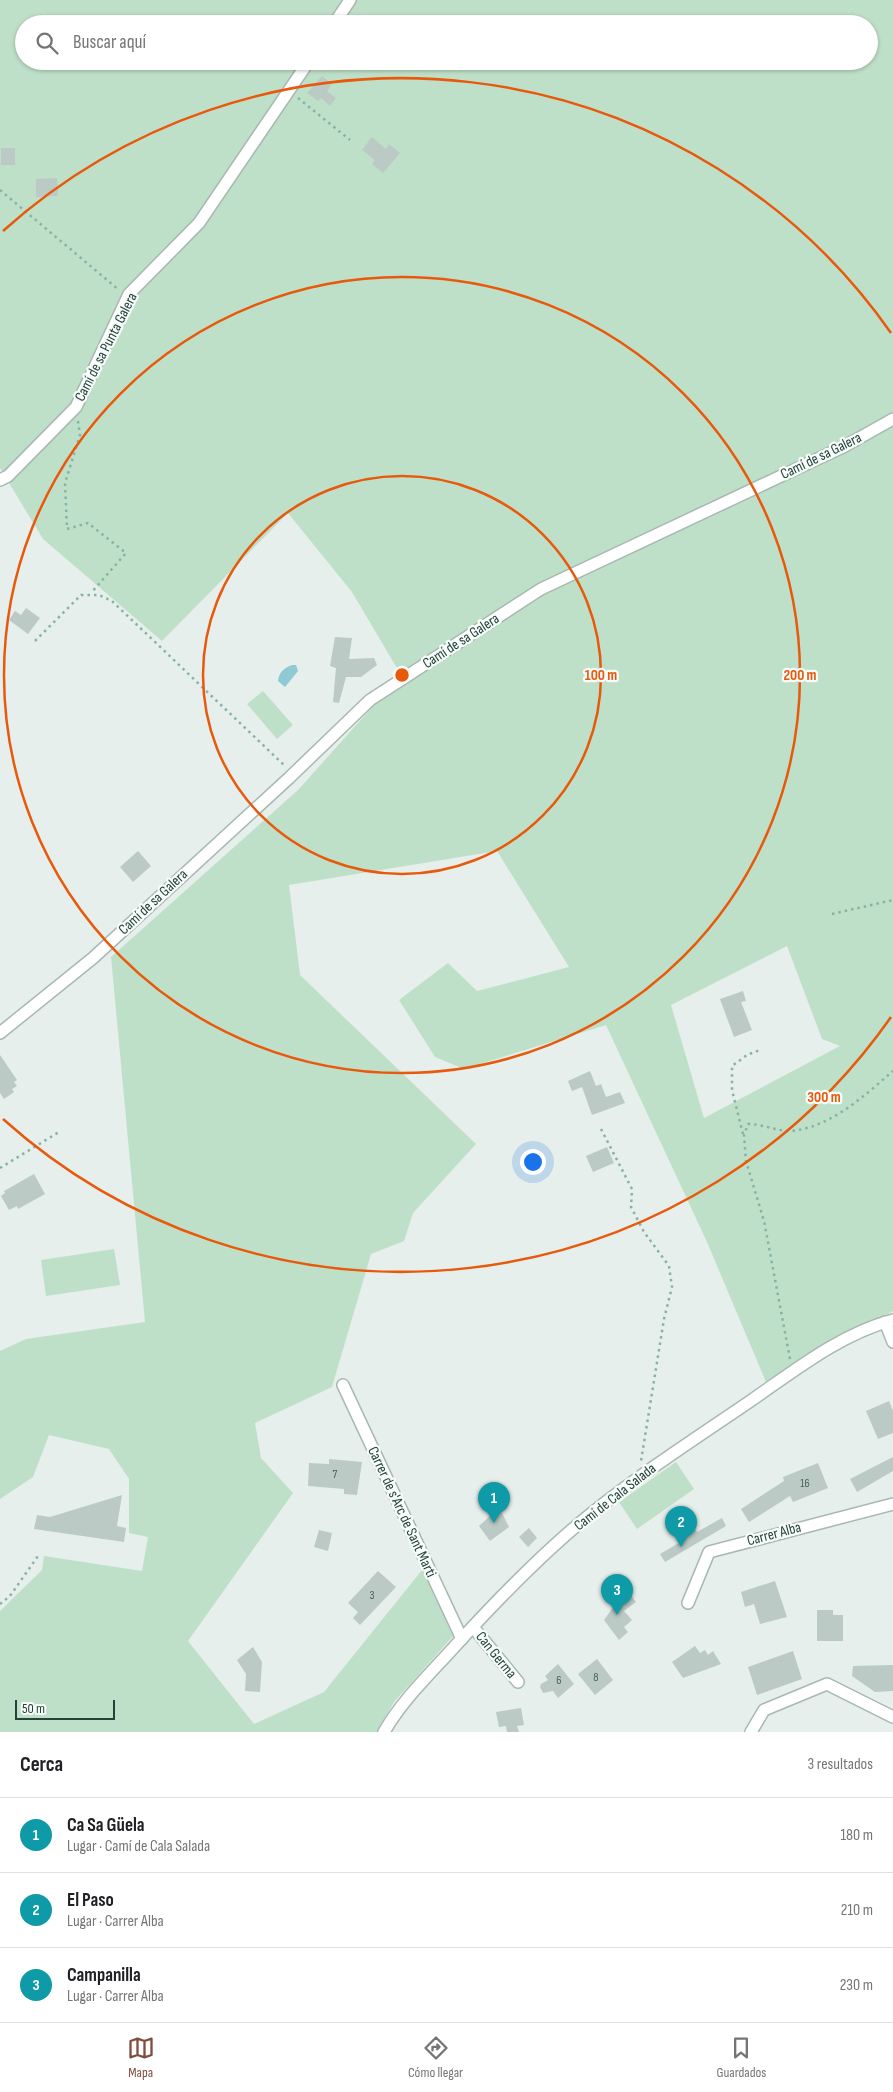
<!DOCTYPE html>
<html lang="es">
<meta charset="utf-8">
<style>
body{margin:0;font-family:"Sofia Sans Condensed",sans-serif;background:#f2f2f2;color:#202124}
.scale{position:absolute;left:15px;bottom:12px;width:100px;box-sizing:border-box;padding-left:5px;border:2px solid #24423a;border-top:0;font-size:14px;line-height:18px;white-space:nowrap;color:#24423a;-webkit-text-stroke:4px #f7fbf9;paint-order:stroke}
.you{position:absolute;left:532px;top:1161px;width:18px;height:18px;margin:-12px;border:4px solid #fff;border-radius:50%;background:#1a73e8;box-shadow:0 0 0 8px #1a73e833}
.badge{display:grid;place-items:center;width:32px;height:32px;border-radius:50%;background:#7f4e3f;color:#fff;font-size:16px;font-weight:700}
.pin{position:absolute;translate:-50% -41px;filter:drop-shadow(0 1px 2px #0008)}
.pin::after{content:'';position:absolute;top:26px;width:18px;height:15px;background:inherit;clip-path:polygon(0 0,100% 0,50% 100%)}
.list{margin:0;padding:0;list-style:none}
h2{display:flex;justify-content:space-between;align-items:center;height:65px;margin:0;padding:0 20px;font-size:21px}
h2 small{font-size:16px;font-weight:400;color:#757577}
.list li{display:grid;grid-template-columns:32px 1fr auto;gap:15px;align-items:center;box-sizing:border-box;height:75px;padding:0 20px;border-top:1px solid #e0e0e0}
.list b{display:block;font-size:19px;white-space:nowrap}
.list p{margin:0;font-size:16px;white-space:nowrap;color:#757577}
.list em{font-size:16px;font-style:normal;color:#757577}
.icon{flex:none;width:28px;height:28px;fill:none;stroke:currentColor;stroke-width:2;stroke-linecap:round;stroke-linejoin:round}
.map{position:relative;flex:none;width:893px;height:1732px;overflow:hidden}
.search{position:absolute;background:#fff;box-shadow:0 1px 4px #0004;left:15px;right:15px;top:15px;height:55px;display:flex;align-items:center;gap:12px;box-sizing:border-box;padding:0 18px;border-radius:28px;color:#757577;font-size:19px}
.sheet{height:290px;background:#fff}
nav{display:flex;justify-content:space-around;align-items:center;box-sizing:border-box;height:70px;border-top:1px solid #e0e0e0;background:#fff;font-size:14px;color:#757577}
nav a{display:grid;justify-items:center;gap:2px}
nav .on{color:#7f4e3f}
.map>svg:first-child{display:block}
.green{fill:#bfe0c8;fill-rule:evenodd}
.water{fill:#8ec9d4}
.building{fill:#bbcac4}
.lines{fill:none;stroke-linecap:round;stroke-linejoin:round}
.minor-casing{stroke:#a8b8b2;stroke-width:14}
.path{stroke:#86b3a5;stroke-width:2.5;stroke-dasharray:2.5 4;stroke-linecap:butt}
.minor{stroke:#fff;stroke-width:11}
.ring{fill:none;stroke:#e8590c;stroke-width:2.5}
.labels{text-anchor:middle;dominant-baseline:central;stroke-width:4.5;stroke-linejoin:round;paint-order:stroke}
.number-label{font-size:12px;fill:#4a645c}
.street-label{font-size:15px;fill:#24423a;stroke:#f7fbf9}
.centre{fill:#e8590c;stroke:#f7fbf9;stroke-width:2.5}
.ring-label{font-size:15px;text-anchor:middle;font-weight:bold;fill:#e8590c;stroke:#f7fbf9;stroke-width:4.5;stroke-linejoin:round;paint-order:stroke}
</style>
<div class="map">
<svg width="893" height="1732" viewBox="0 0 893 1732">
<rect width="100%" height="100%" fill="#e6efeb"/>
<!-- green -->
<g class="green">
<path d="M 0,0 L 893,0 L 893,1311 L 766,1382 L 707,1242 L 606,1025 L 464,1069 L 435,1057 L 399,1000 L 448,963 L 477,991 L 569,967 L 497,851 L 289,885 L 300,975 L 476,1144 L 413,1213 L 404,1241 L 371,1254 L 332,1387 L 255,1423 L 261,1458 L 293,1493 L 188,1641 L 254,1724 L 324,1692 L 422,1570 L 453,1636 L 394,1702 L 377,1732 L 0,1732 L 0,1611 L 42,1570 L 44,1556 L 142,1571 L 148,1537 L 129,1533 L 129,1479 L 109,1449 L 49,1435 L 33,1477 L 0,1499 L 0,1351 L 26,1339 L 145,1322 L 111,957 L 298,790 L 401,675 L 352,592 L 288,513 L 162,641 L 43,539 L 0,468 ZM 24,24 L 869,24 L 869,61 L 24,61 ZM 787,946 L 822,1039 L 840,1046 L 704,1118 L 671,1005 Z"/>
<polygon points="263,691 293,725 277,739 247,704"/>
<polygon points="114,1249 120,1285 46,1296 41,1260"/>
<polygon points="676,1462 694,1489 637,1529 619,1502"/>
</g>
<!-- water -->
<path class="water" d="M 292,665 L 296,665 L 298,671 L 285,687 L 278,681 C 279,672 284,668 292,665 Z"/>
<!-- building -->
<g class="building">
<polygon points="322,76 332,84 327,91 336,98 330,106 321,98 318,101 307,93"/>
<polygon points="372,137 386,149 389,144 400,153 383,173 372,164 375,160 362,150"/>
<rect x="1" y="148" width="14" height="17"/>
<polygon points="57,178 58,196 36,197 36,179"/>
<polygon points="26,608 40,618 28,634 9,620 15,611 21,615"/>
<polygon points="335,637 352,638 349,659 374,658 377,665 361,677 346,677 339,703 333,702 336,668 330,666"/>
<polygon points="138,851 151,866 133,882 120,867"/>
<polygon points="743,991 746,1001 741,1002 752,1030 734,1037 720,999"/>
<polygon points="0,1055 17,1080 14,1082 17,1086 12,1089 14,1092 4,1099 0,1093"/>
<polygon points="590,1071 596,1086 601,1084 606,1097 620,1092 625,1103 592,1115 582,1087 572,1091 568,1081"/>
<polygon points="607,1147 614,1163 593,1172 586,1156"/>
<polygon points="34,1174 45,1194 18,1209 17,1206 9,1210 1,1196 5,1193 4,1191"/>
<polygon points="889,1401 893,1411 893,1433 878,1439 866,1411"/>
<polygon points="893,1457 893,1471 857,1492 850,1479"/>
<polygon points="329,1459 362,1462 357,1495 344,1494 344,1489 308,1486 309,1463 329,1464"/>
<polygon points="818,1463 828,1488 793,1502 790,1496 749,1522 741,1509 784,1481 783,1477"/>
<polygon points="122,1495 117,1526 126,1528 124,1542 34,1529 37,1515 50,1517"/>
<polygon points="498,1499 504,1506 501,1511 509,1527 490,1541 479,1526 490,1516 485,1509"/>
<polygon points="722,1518 726,1526 665,1562 660,1554 684,1540 680,1531 692,1524 697,1532"/>
<polygon points="529,1528 537,1538 528,1547 519,1537"/>
<polygon points="319,1530 332,1533 328,1551 314,1547"/>
<polygon points="378,1571 396,1587 360,1625 353,1618 358,1612 348,1603"/>
<polygon points="775,1581 787,1617 760,1624 754,1604 745,1607 741,1592"/>
<polygon points="623,1585 636,1602 624,1611 632,1620 624,1627 628,1632 619,1640 604,1620 614,1606 608,1598"/>
<polygon points="817,1610 833,1610 833,1615 843,1615 843,1641 817,1641"/>
<polygon points="695,1646 700,1653 705,1650 708,1655 713,1651 721,1664 683,1678 672,1662"/>
<polygon points="253,1647 262,1662 260,1692 245,1691 246,1674 237,1660"/>
<polygon points="793,1651 802,1679 757,1695 748,1667"/>
<polygon points="597,1659 613,1680 595,1695 578,1674"/>
<polygon points="558,1664 574,1684 558,1698 553,1691 543,1693 540,1687 541,1684 548,1680 545,1676"/>
<polygon points="893,1665 893,1691 875,1692 852,1676 853,1666"/>
<polygon points="521,1708 524,1725 517,1726 519,1732 507,1732 506,1726 499,1727 496,1712"/>
</g>
<g class="lines">
<defs>
<g id="minor">
<polyline points="334,24 350,0"/>
<polyline points="0,480 8,476 76,407 129,294 199,223 309,61"/>
<polyline points="0,1033 93,958 289,778 370,700 541,589 845,446 893,419"/>
<polyline points="885,1322 893,1342"/>
<polyline points="343,1385 462,1639"/>
<polyline points="688,1603 709,1552 893,1504"/>
<polyline points="473,1627 518,1682"/>
<path d="M 384,1732 C 403,1699 431,1673 456,1645 C 498,1599 543,1552 592,1513 C 642,1473 696,1438 749,1402 C 794,1371 840,1334 893,1320"/>
<polyline points="751,1732 764,1710 827,1684 893,1717"/>
</g>
</defs>
<!-- minor casing -->
<use href="#minor" class="minor-casing"/>
<!-- path -->
<g class="path">
<polyline points="298,98 350,140"/>
<polyline points="0,190 119,290"/>
<polyline points="78,421 80,435 65,483 67,529 88,523 126,553 91,593"/>
<polyline points="35,641 81,595 99,595 112,601 285,766"/>
<polyline points="832,914 893,900"/>
<polyline points="601,1129 632,1189 631,1207 644,1232 669,1266 672,1287 664,1319 641,1461"/>
<polyline points="743,1134 732,1090 732,1066 747,1055 760,1050"/>
<polyline points="0,1168 59,1132"/>
<path d="M 790,1359 L 764,1221 L 746,1161 L 744,1135 L 748,1124 C 763,1124 776,1131 790,1131 C 830,1128 864,1096 893,1071"/>
<polyline points="0,1604 10,1596 38,1556"/>
</g>
<!-- minor -->
<use href="#minor" class="minor"/>
</g>
<!-- distance rings -->
<g class="ring">
<circle cx="402" cy="675" r="199"/>
<circle cx="402" cy="675" r="398"/>
<path d="M891 1017A597 597 0 0 1 3 1119M3 231A597 597 0 0 1 891 333"/>
</g>
<g class="labels">
<!-- number labels -->
<g class="number-label">
<text x="335" y="1474">7</text>
<text x="805" y="1483">16</text>
<text x="372" y="1595">3</text>
<text x="596" y="1677">8</text>
<text x="559" y="1680">6</text>
</g>
<!-- street labels -->
<g class="street-label">
<text transform="translate(106 347) rotate(-63)">Camí de sa Punta Galera</text>
<text transform="translate(821 456) rotate(-26)">Camí de sa Galera</text>
<text transform="translate(461 641) rotate(-33)">Camí de sa Galera</text>
<text transform="translate(153 902) rotate(-43)">Camí de sa Galera</text>
<text transform="translate(615 1497) rotate(-38)">Camí de Cala Salada</text>
<text transform="translate(402 1512) rotate(65)">Carrer de s'Arc de Sant Marti</text>
<text transform="translate(774 1534) rotate(-15)">Carrer Alba</text>
<text transform="translate(496 1655) rotate(51)">Can Germa</text>
</g>
</g>
<circle cx="402" cy="675" r="8" class="centre"/>
<g class="ring-label">
<text x="601" y="680">100 m</text>
<text x="800" y="680">200 m</text>
<text x="824" y="1102">300 m</text>
</g>
</svg>
<div class="scale">50 m</div>
<div class="you"></div>
<div class="pin badge" style="left:494px;top:1523px;background:#0f9aa8">1</div>
<div class="pin badge" style="left:681px;top:1547px;background:#0f9aa8">2</div>
<div class="pin badge" style="left:617px;top:1615px;background:#0f9aa8">3</div>
<div class="search"><svg class="icon" aria-label="search" viewBox="0 0 24 24"><circle cx="10" cy="10" r="6"/><path d="M15 15l6 6"/></svg>Buscar aquí</div>
</div>
<section class="sheet">
<h2>Cerca<small>3 resultados</small></h2>
<ul class="list">
<li><span class="badge" style="background:#0f9aa8">1</span><div><b>Ca Sa Güela</b><p>Lugar · Camí de Cala Salada</p></div><em>180 m</em></li>
<li><span class="badge" style="background:#0f9aa8">2</span><div><b>El Paso</b><p>Lugar · Carrer Alba</p></div><em>210 m</em></li>
<li><span class="badge" style="background:#0f9aa8">3</span><div><b>Campanilla</b><p>Lugar · Carrer Alba</p></div><em>230 m</em></li>
</ul>
</section>
<nav>
<a class="on"><svg class="icon" aria-label="map" viewBox="0 0 24 24"><path d="M3 6l6-2 6 2 6-2v14l-6 2-6-2-6 2zM9 4v14M15 6v14"/></svg>Mapa</a>
<a><svg class="icon" aria-label="directions" viewBox="0 0 24 24"><path d="M12 3l9 9-9 9-9-9zM9 14v-3h6M13 9l2 2-2 2"/></svg>Cómo llegar</a>
<a><svg class="icon" aria-label="saved" viewBox="0 0 24 24"><path d="M7 4h10v16l-5-4-5 4z"/></svg>Guardados</a>
</nav>
